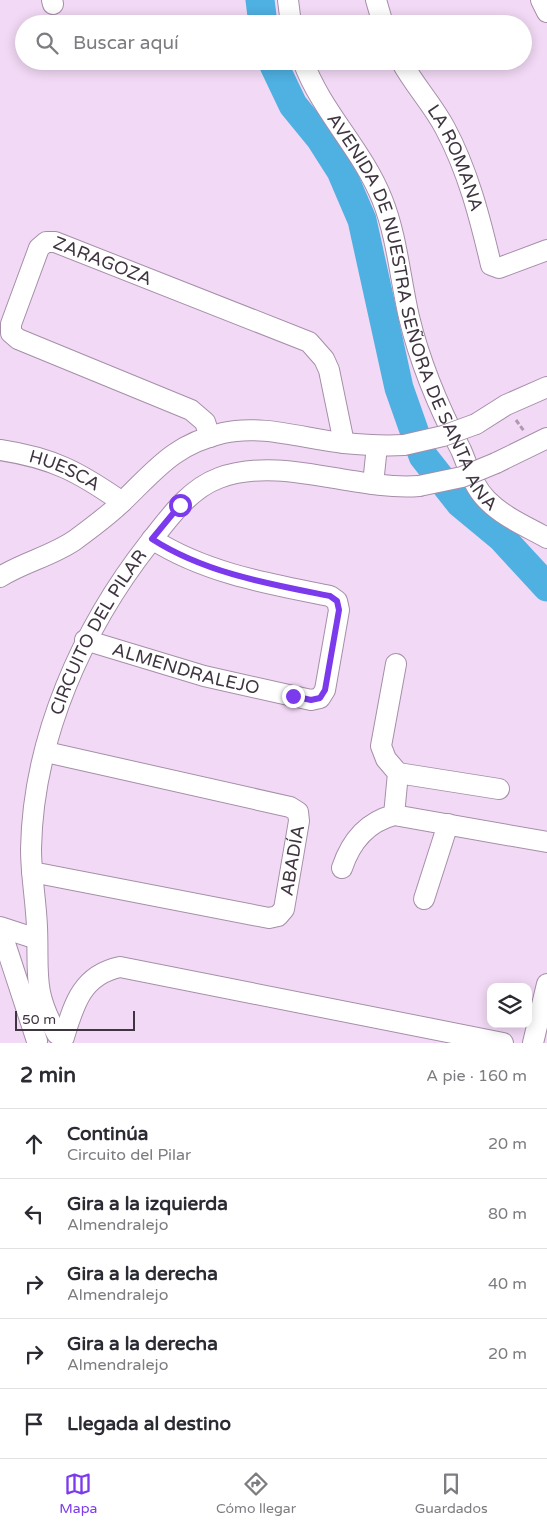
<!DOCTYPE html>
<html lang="es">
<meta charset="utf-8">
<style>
body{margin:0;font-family:"Varela Round",sans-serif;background:#f2f2f3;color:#2b2b33}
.controls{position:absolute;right:15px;bottom:15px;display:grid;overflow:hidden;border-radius:10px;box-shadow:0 2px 12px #0003}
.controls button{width:45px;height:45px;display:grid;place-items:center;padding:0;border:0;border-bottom:1px solid #e1e1e2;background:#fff;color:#2b2b33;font:25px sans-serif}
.scale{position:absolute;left:15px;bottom:12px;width:120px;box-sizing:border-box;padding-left:5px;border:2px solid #3f3540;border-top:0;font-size:14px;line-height:18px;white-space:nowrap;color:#3f3540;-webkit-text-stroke:4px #fff;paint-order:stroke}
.stop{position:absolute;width:15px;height:15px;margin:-11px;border:4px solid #7c3aed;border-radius:50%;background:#fff}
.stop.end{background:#7c3aed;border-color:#fff;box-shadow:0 1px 5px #0008}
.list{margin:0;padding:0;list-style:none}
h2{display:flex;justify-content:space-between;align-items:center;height:65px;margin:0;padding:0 20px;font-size:21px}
h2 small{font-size:16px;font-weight:400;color:#7c7c81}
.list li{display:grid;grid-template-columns:32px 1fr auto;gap:15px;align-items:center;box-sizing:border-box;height:70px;padding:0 20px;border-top:1px solid #e1e1e2}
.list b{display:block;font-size:19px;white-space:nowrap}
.list p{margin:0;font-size:16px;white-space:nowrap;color:#7c7c81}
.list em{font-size:16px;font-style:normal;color:#7c7c81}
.icon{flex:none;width:28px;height:28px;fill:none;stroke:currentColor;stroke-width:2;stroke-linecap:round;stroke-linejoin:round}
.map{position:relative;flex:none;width:547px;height:1043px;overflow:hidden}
.search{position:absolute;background:#fff;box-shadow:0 2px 12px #0003;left:15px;right:15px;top:15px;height:55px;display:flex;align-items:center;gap:12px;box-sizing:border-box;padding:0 18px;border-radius:28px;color:#7c7c81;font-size:19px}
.sheet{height:415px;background:#fff}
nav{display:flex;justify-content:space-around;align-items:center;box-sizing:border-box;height:70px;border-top:1px solid #e1e1e2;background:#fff;font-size:14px;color:#7c7c81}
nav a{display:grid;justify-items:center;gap:2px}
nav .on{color:#7c3aed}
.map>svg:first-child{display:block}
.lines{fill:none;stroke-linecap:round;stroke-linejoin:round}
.river{stroke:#4fb0e2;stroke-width:29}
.minor-casing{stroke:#a68ea9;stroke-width:22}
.path{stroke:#ad9aaf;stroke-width:3;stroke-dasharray:5 2.5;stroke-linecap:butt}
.minor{stroke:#fff;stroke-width:20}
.minor-bridge-casing{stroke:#a68ea9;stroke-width:22;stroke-linecap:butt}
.minor-bridge{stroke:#fff;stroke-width:20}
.route{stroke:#7c3aed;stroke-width:6}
.labels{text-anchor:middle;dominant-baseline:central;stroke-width:5;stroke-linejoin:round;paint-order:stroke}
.street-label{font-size:18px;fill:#3f3540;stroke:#fff}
</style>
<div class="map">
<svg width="547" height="1043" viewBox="0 0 547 1043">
<rect width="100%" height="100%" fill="#f2d9f5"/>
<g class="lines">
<!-- river -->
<g class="river">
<polyline points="260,0 263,24"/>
<polyline points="272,61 293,105 320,138 341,171 362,220 399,388 423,456 460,503 501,537 547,587"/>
</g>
<defs>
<g id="minor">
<polyline points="52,0 53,4"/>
<polyline points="288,0 291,24"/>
<polyline points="376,0 383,24"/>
<polyline points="541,0 547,12"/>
<path id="s1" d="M 303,61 C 321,111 362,149 382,199 C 397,236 400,278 409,317 C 420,363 439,408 461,450 C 469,468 472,485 487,500 C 505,518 526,526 547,538"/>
<path id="s2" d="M 401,61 C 414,85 433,105 445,128 C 468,171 480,218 491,265 L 499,268 L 547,250"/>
<polyline points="476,424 506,405 547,387"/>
<path id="s3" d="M 210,437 L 205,422 L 191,410 L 18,339 L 11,333 L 11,324 L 39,248 L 46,242 L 55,242 L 309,342 L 324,359 L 329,370 L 344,443"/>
<path id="s4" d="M 0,450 C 53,458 79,472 122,502"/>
<polyline points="496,463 547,438"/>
<polyline points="373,484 377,446"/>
<path d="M 0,577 C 24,562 52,556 75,540 C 90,529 106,517 119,505 C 155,471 172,445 223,433 C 262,424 305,439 344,443 C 364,445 384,446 404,445"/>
<path id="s5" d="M 85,640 L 204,676 L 311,700 L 320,698 L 325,690 L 339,610 L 337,601 L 330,596 C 269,584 205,573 152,539"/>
<polyline points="398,773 499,789"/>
<polyline points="394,815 398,773 386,759 381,746 396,664"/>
<path d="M 342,868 C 351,841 367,822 394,815 L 547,842"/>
<path id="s6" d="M 32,872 L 269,918 L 278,916 L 284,909 L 299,821 L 298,812 L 290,807 L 46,752"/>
<polyline points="424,899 448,824"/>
<polyline points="0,927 37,939"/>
<polyline points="0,928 37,1041"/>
<path id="s7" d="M 57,1034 C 32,991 39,973 37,927 C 36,901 31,875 31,849 C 33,738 83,627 150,542 C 169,518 189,489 219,478 C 281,455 355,491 419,486"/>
<path d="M 64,1037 C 74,1004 82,975 120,967 L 503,1043"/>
<polyline points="533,1043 547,984"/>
</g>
</defs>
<!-- minor casing -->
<use href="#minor" class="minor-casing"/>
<!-- path -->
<polyline class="path" points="516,420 524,431"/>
<!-- minor -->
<use href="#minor" class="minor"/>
<defs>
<g id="minor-bridge">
<polyline points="404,445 443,436 476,424"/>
<polyline points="419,486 462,477 496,463"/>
</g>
</defs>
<!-- minor-bridge casing -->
<use href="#minor-bridge" class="minor-bridge-casing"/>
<!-- minor-bridge -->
<use href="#minor-bridge" class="minor-bridge"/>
</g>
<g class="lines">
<!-- route -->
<path class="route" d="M 180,505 L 152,539 C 205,573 269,584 330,596 L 337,601 L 339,610 L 325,690 L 320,698 L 311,700 L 293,696"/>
</g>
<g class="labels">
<!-- street labels -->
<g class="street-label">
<text stroke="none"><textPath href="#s2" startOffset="112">LA ROMANA</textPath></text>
<text stroke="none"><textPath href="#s3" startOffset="390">ZARAGOZA</textPath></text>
<text stroke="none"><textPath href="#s1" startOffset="276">AVENIDA DE NUESTRA SEÑORA DE SANTA ANA</textPath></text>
<text stroke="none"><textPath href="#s4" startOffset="68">HUESCA</textPath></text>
<text stroke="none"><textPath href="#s7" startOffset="419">CIRCUITO DEL PILAR</textPath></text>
<text stroke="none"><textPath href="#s5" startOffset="105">ALMENDRALEJO</textPath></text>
<text stroke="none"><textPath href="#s6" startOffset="309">ABADÍA</textPath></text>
</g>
</g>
</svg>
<div class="controls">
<button><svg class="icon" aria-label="layers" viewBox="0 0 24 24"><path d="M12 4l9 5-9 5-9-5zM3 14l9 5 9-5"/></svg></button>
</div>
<div class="scale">50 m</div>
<div class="stop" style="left:180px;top:505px"></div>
<div class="stop end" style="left:293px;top:696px"></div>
<div class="search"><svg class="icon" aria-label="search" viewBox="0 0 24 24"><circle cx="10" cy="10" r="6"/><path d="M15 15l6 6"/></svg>Buscar aquí</div>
</div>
<section class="sheet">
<h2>2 min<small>A pie · 160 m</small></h2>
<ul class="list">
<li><svg class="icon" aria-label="ahead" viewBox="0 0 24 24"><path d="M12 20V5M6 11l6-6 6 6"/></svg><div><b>Continúa</b><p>Circuito del Pilar</p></div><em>20 m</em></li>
<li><svg class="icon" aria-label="left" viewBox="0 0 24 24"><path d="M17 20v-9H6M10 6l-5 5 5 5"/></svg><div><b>Gira a la izquierda</b><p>Almendralejo</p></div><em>80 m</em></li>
<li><svg class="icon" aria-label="right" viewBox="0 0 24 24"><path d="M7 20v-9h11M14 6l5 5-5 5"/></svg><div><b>Gira a la derecha</b><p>Almendralejo</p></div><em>40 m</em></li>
<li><svg class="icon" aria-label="right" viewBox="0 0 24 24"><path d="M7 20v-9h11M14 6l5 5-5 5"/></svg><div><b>Gira a la derecha</b><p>Almendralejo</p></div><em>20 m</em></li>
<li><svg class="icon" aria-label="arrive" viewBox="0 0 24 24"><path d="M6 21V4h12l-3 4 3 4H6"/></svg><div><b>Llegada al destino</b></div></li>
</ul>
</section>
<nav>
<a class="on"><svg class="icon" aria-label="map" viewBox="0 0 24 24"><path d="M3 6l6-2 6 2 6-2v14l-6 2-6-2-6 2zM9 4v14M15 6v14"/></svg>Mapa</a>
<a><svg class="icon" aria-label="directions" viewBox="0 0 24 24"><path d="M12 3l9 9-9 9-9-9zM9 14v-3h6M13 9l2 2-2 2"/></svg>Cómo llegar</a>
<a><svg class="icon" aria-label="saved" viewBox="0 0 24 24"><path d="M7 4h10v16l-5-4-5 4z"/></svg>Guardados</a>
</nav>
